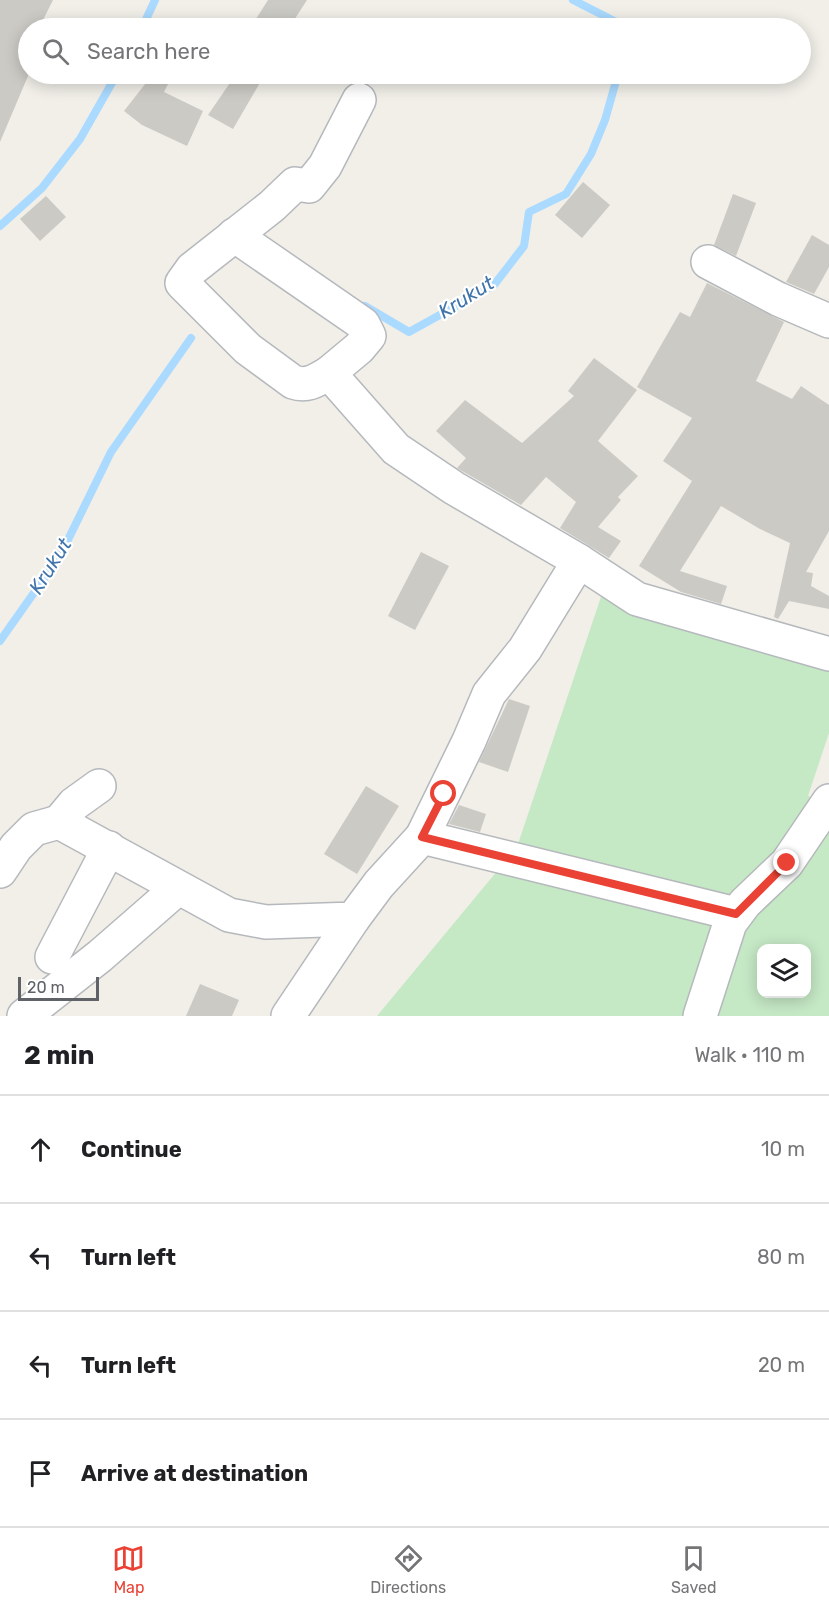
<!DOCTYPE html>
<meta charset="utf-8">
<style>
body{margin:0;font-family:Rubik,sans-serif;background:#f6f6f6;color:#202124}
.controls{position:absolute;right:18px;bottom:18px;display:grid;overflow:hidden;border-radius:12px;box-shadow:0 3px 15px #0003}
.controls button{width:54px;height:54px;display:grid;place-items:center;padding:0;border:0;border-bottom:2px solid #e0e0e0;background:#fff;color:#202124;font:30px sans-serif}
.scale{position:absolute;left:18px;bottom:15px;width:81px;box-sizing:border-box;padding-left:6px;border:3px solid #5f6368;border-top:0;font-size:16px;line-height:21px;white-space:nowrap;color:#5f6368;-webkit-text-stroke:4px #fff;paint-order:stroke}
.stop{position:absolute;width:18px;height:18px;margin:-14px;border:4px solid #ea4335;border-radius:50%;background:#fff}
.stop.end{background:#ea4335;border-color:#fff;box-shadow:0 2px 6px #0008}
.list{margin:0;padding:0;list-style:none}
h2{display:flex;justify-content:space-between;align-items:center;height:78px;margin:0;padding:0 24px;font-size:26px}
h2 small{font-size:20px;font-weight:400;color:#757577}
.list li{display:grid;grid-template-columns:39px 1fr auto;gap:18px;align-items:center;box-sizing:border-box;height:108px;padding:0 24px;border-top:2px solid #e0e0e0}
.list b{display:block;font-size:22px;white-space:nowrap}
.list em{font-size:20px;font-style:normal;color:#757577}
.icon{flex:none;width:33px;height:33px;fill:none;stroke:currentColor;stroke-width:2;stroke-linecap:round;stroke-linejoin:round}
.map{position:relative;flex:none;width:829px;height:1016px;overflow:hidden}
.search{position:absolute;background:#fff;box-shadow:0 3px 15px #0003;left:18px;right:18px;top:18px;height:66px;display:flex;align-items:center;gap:15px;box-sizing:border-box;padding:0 21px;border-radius:33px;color:#757577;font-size:22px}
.sheet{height:510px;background:#fff}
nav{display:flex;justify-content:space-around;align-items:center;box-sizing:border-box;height:84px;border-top:2px solid #e0e0e0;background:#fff;font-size:16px;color:#757577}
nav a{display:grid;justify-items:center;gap:3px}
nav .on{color:#ea4335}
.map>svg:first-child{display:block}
.green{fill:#c5e8c5;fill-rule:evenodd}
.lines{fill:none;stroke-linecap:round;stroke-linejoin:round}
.stream{stroke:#aadaff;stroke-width:8}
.building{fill:#cccac5}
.minor-casing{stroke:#b5b8bc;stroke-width:36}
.minor{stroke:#fff;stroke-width:33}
.route{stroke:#ea4335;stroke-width:8}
.labels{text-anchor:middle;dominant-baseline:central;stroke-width:4.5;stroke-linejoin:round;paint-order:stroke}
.water-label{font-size:20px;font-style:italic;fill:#4174aa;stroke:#fff}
</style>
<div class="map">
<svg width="829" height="1016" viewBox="0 0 829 1016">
<rect width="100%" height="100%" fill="#f1efe8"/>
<!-- green -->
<path class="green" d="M 606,582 L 829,644 L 829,733 L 808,796 L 829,803 L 829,1016 L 377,1016 L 517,847 ZM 762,948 L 806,948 L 806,993 L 762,993 Z"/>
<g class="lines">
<!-- stream -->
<g class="stream">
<polyline points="573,0 628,28"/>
<polyline points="142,28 155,0"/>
<polyline points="0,226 42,188 80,139 117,74"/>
<polyline points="365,306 409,332 494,285 524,246 529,212 566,194 591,154 605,120 618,74"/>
<polyline points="0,641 60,556 111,452 191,338"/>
</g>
</g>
<!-- building -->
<g class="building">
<polygon points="0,0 53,0 39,28 28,28 28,76 0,142"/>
<polygon points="268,0 307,0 289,28 272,28 256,19"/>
<polygon points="153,74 173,74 164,92 203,111 187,146 142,125 124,111"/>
<polygon points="236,74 265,74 233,129 208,115"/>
<polygon points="583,182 610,205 582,238 555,215"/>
<polygon points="733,194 756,203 736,256 714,245"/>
<polygon points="46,196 66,217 40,241 20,219"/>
<polygon points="812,235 829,245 829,267 814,294 786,282"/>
<polygon points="707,283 784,322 756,381 792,399 801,386 829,405 829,531 806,572 813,573 811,586 829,596 829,609 789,601 778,619 774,617 790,543 760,529 721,506 680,571 727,586 721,604 681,592 639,566 692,481 663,461 692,418 637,387 680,312 690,317"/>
<polygon points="594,358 637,390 598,441 638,476 618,497 621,500 598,527 621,541 609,558 560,528 576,502 546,477 521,505 457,468 466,458 436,431 465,400 522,443 574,396 568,391"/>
<polygon points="421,552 449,566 415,630 388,616"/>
<polygon points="509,699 530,706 508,772 479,762"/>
<polygon points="366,786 399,806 357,874 324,854"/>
<polygon points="459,805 486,814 480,832 449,824"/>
<polygon points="200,984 239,1000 232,1016 186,1016"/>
</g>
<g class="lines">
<defs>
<g id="minor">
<polyline points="234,235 363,324 369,336 359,348 329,373 396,449 454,488 579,561 637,599 829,654"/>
<polyline points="708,262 778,299 829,321"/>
<path d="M 329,373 C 317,380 308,387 293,382 L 248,349 L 182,283 L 192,269 L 272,206 L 295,184 L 309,186 L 325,166 L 359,100"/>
<polyline points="59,822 74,804 99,786"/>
<polyline points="422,837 736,914"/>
<polyline points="0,871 16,847 34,829 59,822 229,915 266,922 353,919 379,884 422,837 469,741 489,694 525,649 579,561"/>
<polyline points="52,957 109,848"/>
<polyline points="24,1016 100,956 178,888"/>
<polyline points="288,1016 353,919"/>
<polyline points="700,1016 730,923 745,903 787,863 829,801"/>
</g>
</defs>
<!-- minor casing -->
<use href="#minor" class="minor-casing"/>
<!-- minor -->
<use href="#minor" class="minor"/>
</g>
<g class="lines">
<!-- route -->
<polyline class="route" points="444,794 422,837 736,914 787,863"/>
</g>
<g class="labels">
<!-- water labels -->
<g class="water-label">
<text transform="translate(466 297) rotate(-32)">Krukut</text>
<text transform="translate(50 566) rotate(-58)">Krukut</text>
</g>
</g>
</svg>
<div class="controls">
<button><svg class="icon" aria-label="layers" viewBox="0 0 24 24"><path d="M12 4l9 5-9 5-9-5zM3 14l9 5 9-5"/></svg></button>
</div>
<div class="scale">20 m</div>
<div class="stop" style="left:444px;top:794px"></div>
<div class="stop end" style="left:787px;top:863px"></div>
<div class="search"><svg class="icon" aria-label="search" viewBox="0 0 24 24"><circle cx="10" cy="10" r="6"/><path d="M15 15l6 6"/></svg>Search here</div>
</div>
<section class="sheet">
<h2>2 min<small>Walk · 110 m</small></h2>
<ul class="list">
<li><svg class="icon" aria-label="ahead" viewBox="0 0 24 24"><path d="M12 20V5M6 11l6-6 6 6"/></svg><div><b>Continue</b></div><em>10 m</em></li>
<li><svg class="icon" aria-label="left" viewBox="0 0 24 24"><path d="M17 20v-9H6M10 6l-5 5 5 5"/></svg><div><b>Turn left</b></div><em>80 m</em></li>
<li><svg class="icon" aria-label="left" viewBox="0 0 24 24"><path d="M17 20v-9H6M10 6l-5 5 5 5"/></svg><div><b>Turn left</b></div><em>20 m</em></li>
<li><svg class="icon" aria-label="arrive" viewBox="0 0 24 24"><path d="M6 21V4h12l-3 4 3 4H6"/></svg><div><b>Arrive at destination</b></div></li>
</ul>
</section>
<nav>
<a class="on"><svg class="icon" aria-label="map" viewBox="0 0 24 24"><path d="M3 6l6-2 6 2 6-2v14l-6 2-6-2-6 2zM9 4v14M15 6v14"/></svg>Map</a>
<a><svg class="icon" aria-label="directions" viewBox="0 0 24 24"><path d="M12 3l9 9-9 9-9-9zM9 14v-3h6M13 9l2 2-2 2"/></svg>Directions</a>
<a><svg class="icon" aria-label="saved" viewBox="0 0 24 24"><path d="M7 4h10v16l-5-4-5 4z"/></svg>Saved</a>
</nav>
